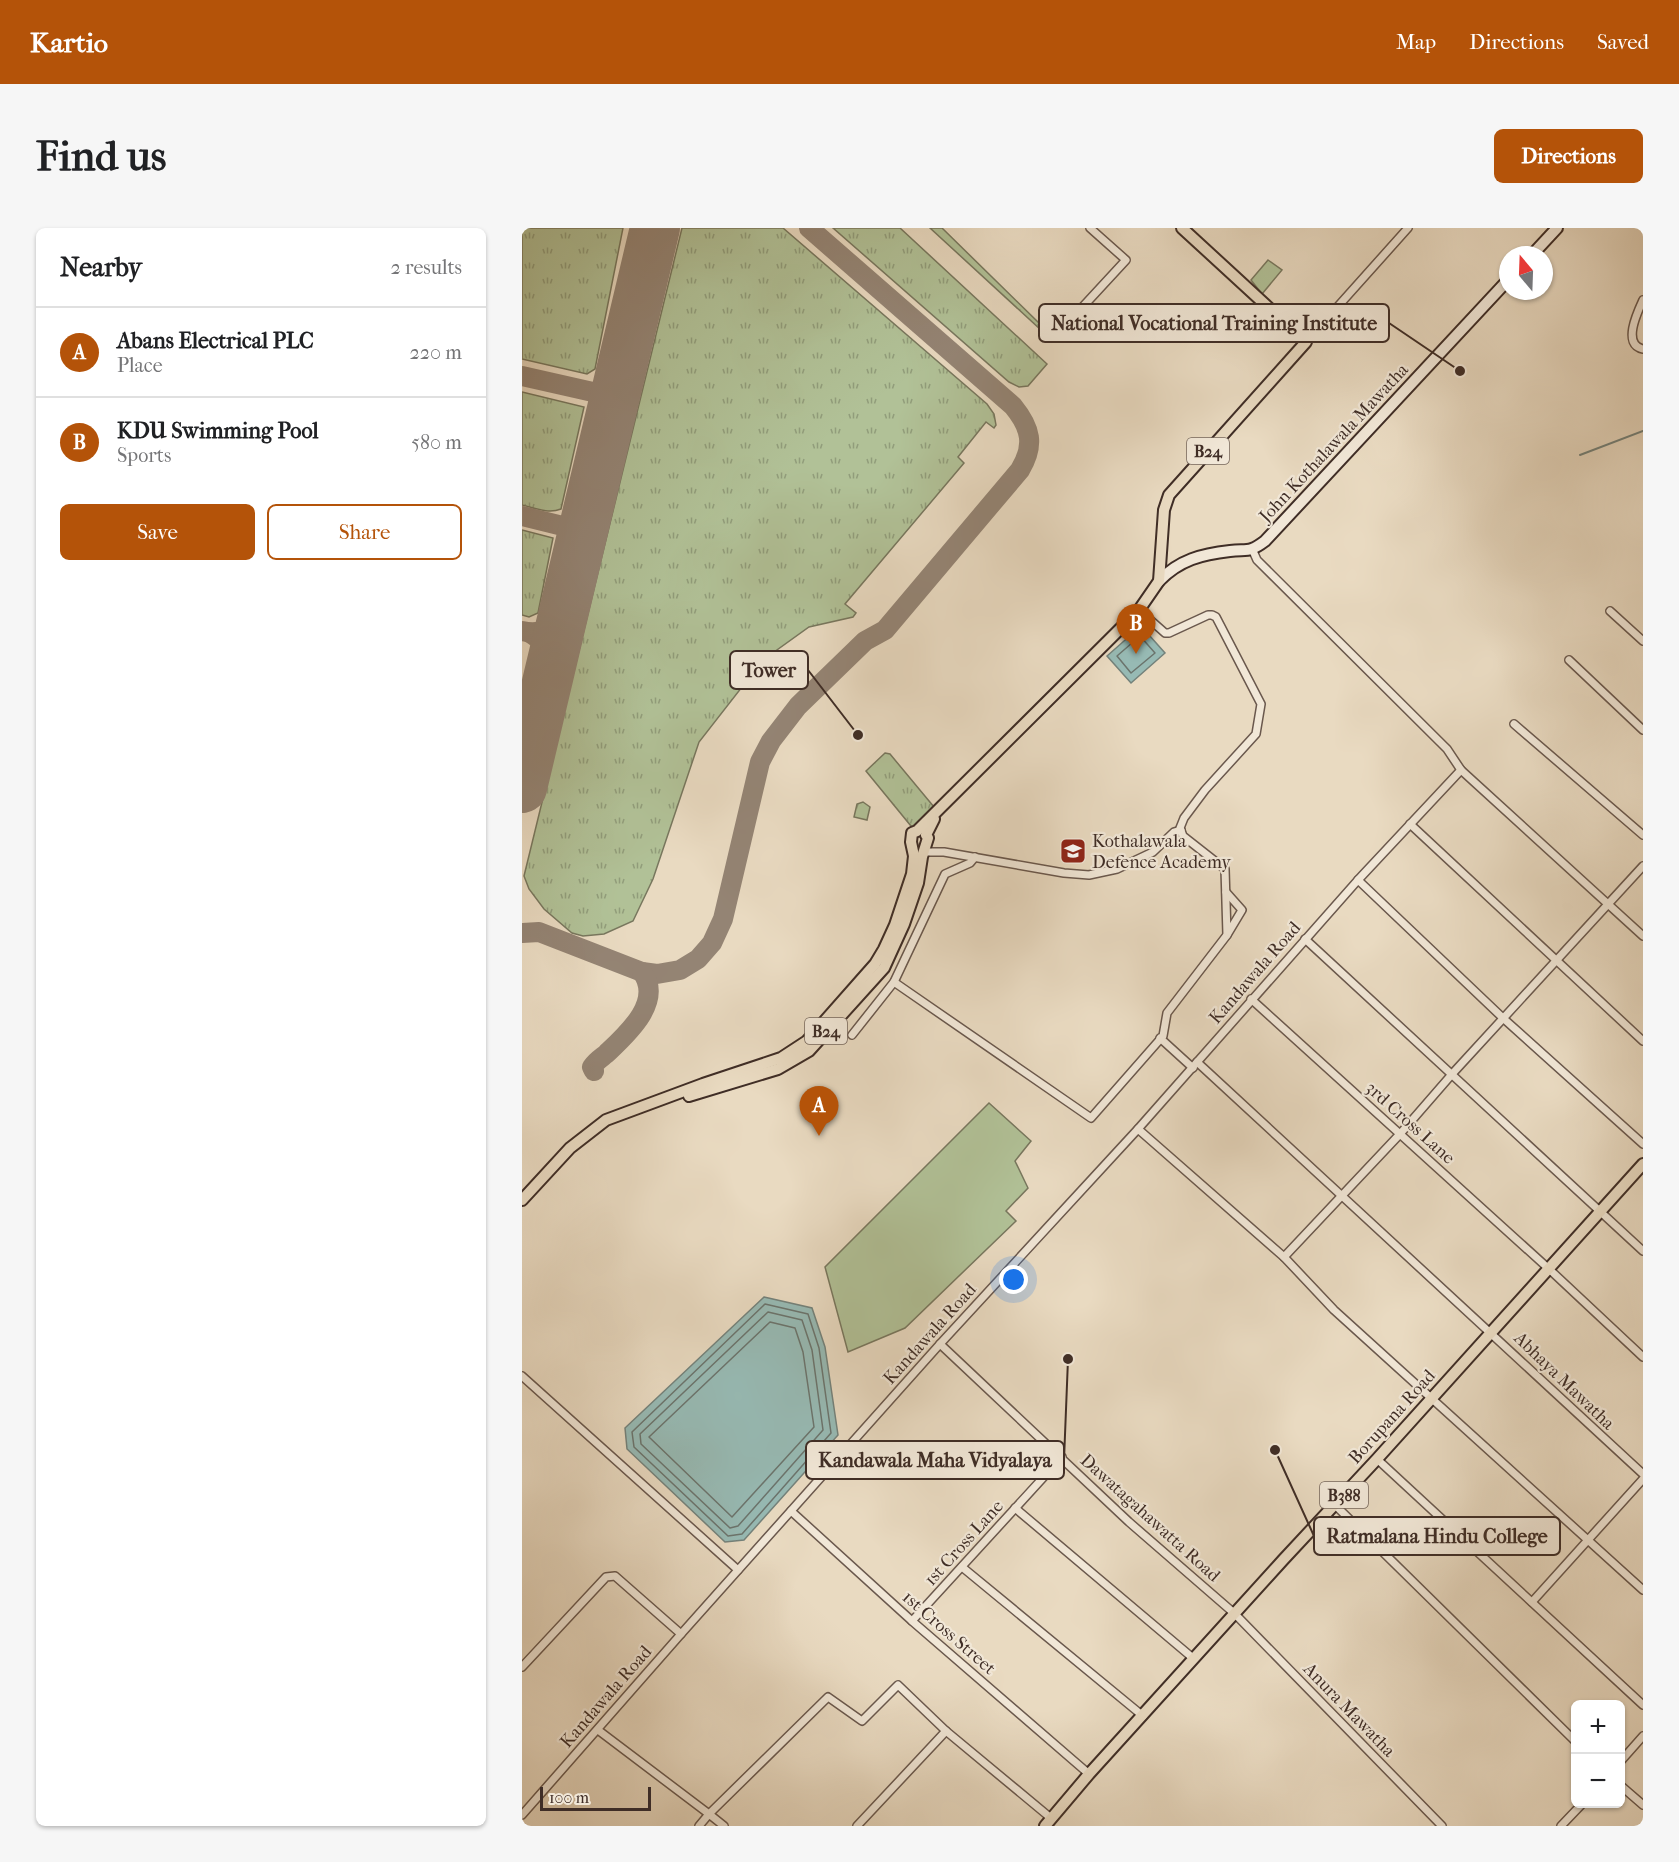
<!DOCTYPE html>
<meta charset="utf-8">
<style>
body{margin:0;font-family:"IM FELL French Canon",serif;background:#f6f6f6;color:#202124}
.controls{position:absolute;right:18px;bottom:18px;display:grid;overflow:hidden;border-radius:9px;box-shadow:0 2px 4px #0004}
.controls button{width:54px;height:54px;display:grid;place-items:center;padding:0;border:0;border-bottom:2px solid #e0e0e0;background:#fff;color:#202124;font:30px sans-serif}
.compass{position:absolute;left:977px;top:18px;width:54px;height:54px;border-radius:50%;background:#fff;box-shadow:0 2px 4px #0004;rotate:341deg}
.scale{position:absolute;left:18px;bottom:15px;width:111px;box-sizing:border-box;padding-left:6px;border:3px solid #3f2d26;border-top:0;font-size:16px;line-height:21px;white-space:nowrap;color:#3f2d26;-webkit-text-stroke:4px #f1e7d7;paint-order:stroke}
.you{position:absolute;left:492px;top:1052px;width:21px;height:21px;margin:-15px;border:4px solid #fff;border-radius:50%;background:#1a73e8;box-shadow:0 0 0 9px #1a73e833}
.badge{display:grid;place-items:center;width:39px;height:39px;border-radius:50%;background:#b45309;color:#fff;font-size:20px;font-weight:700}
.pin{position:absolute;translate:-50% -50px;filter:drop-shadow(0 2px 3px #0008)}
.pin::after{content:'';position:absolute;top:32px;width:21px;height:18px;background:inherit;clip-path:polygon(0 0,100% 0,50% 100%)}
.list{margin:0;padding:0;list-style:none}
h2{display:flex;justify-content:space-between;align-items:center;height:78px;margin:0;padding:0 24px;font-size:26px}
h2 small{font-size:20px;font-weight:400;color:#757577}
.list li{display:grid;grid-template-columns:39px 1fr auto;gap:18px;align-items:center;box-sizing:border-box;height:90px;padding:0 24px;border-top:2px solid #e0e0e0}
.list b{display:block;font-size:22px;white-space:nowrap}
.list p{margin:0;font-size:20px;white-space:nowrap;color:#757577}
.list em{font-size:20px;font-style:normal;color:#757577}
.actions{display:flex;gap:12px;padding:18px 24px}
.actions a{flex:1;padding:14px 0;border:2px solid #b45309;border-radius:9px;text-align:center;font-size:21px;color:#b45309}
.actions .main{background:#b45309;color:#fff}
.map{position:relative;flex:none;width:1121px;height:1598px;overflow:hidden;border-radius:9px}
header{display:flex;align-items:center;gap:36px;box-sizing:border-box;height:84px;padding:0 30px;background:#b45309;color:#fff}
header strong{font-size:28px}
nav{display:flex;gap:33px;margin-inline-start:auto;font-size:21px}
.intro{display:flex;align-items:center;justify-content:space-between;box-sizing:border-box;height:144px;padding:0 36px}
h1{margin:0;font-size:42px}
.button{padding:15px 27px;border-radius:9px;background:#b45309;color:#fff;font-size:21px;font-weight:700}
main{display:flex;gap:36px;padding:0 36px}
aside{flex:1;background:#fff;border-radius:9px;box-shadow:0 2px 4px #0004}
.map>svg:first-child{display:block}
.grass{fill:url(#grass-tufts);stroke:#78775e;stroke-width:1.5}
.green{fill:#b1c197;stroke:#78775e;stroke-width:1.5}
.water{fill:#97bab4;stroke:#74827b;stroke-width:1.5}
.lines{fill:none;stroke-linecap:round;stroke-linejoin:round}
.shore{stroke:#6b746d;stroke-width:1.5}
.stream{stroke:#74827b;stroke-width:2}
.taxiway{stroke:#948474;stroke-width:20}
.runway{stroke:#948474;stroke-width:50}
.street-casing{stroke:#6a584d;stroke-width:10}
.secondary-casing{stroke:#3f2d26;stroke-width:14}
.primary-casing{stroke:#3f2d26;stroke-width:14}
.street{stroke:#f1e7d7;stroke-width:7}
.secondary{stroke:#f1e7d7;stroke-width:10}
.primary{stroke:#e9dac1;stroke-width:10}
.labels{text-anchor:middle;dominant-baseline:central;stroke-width:4.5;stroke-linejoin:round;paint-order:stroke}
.shield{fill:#f1e7d7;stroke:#74655b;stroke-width:1.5}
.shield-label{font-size:16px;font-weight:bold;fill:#3f2d26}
.street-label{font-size:18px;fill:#3f2d26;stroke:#f1e7d7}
.poi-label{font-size:18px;fill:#3f2d26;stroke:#f1e7d7;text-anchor:start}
.leader{fill:none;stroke:#3f2d26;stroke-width:2}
.callout-dot{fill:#3f2d26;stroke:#f1e7d7;stroke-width:2}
.callout{fill:#f1e7d7;stroke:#3f2d26;stroke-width:2}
.callout-label{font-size:20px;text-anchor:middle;font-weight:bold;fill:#3f2d26}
</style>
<header>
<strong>Kartio</strong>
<nav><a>Map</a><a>Directions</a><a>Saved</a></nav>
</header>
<div class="intro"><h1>Find us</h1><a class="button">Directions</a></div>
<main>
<aside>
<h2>Nearby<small>2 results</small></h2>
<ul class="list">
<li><span class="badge">A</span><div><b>Abans Electrical PLC</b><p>Place</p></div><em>220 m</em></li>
<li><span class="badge">B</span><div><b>KDU Swimming Pool</b><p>Sports</p></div><em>580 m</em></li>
</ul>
<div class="actions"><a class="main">Save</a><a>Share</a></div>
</aside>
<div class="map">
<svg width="1121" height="1598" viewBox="0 0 1121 1598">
<defs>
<pattern id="grass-tufts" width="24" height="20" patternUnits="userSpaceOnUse" patternTransform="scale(1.5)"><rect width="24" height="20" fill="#b1c197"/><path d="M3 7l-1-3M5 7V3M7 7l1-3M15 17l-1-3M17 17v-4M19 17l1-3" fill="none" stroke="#919d7b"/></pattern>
</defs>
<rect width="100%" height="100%" fill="#e9dac1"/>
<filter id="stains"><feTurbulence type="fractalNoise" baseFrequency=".00333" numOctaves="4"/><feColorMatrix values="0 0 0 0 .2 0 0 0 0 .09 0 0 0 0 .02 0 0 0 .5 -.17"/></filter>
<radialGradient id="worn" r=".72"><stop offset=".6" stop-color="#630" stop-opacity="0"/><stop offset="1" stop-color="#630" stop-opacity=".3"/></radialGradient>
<!-- grass -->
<g class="grass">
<polygon points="0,0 101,0 73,141 65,146 0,131"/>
<polygon points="160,0 261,0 465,176 472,186 474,197 472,200 464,194 436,229 442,235 323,376 334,385 331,389 287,399 241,432 177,514 131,651 111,693 82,706 61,708 50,705 22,681 7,661 2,648"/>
<polygon points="311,0 378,0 525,136 506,158 497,159 487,154"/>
<polygon points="408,0 420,0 522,100 519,102"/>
<path d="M 0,164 L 62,179 L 39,281 C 26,286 13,280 0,277 Z"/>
<polygon points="0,302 31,310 16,385 7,389 0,387"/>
<polygon points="363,525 368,526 412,579 392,599 389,598 344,543"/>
<polygon points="341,574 348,579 345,592 332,589 335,576"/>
</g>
<!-- green -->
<g class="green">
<polygon points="746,32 760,42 740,66 729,52"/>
<polygon points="467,875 509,913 493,933 506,960 484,983 494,993 383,1100 326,1124 303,1039"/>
</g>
<!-- water -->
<g class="water">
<polygon points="619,398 643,425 609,455 585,428"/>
<polygon points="242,1069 290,1080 303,1119 316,1207 222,1312 203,1314 105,1221 103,1200"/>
</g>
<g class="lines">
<!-- shore -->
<g class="shore">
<polygon points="618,408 633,425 609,445 595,428"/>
<polygon points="243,1076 286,1086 297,1120 309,1205 220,1306 206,1308 112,1219 110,1204"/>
<polygon points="246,1084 280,1092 290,1122 301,1202 216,1298 208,1300 119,1216 118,1206"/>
<polygon points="248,1094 273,1100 281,1124 292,1199 210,1289 127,1209"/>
</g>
<!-- stream -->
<polyline class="stream" points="1058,227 1121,203"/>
<!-- taxiway -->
<g class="taxiway">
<polyline points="0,148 93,169"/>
<polyline points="0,288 61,303"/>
<path d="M 0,403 C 21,408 32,399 42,382"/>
<path d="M 8,405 C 24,414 27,425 28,443"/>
<path d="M 0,705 L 17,704 L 120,744 L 135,746 L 158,742 L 176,731 L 190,715 L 201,691 L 238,534 L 249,513 L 276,478 L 343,413 L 363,402 L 498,242 C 513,217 509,200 491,178 L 287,0"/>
<path d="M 72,843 L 70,839 C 74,833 79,830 84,826 C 104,807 142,774 120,744"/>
</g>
<!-- runway -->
<polyline class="runway" points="0,560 133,0"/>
<defs>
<g id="street">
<path d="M 1121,72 C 1115,85 1100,117 1121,121"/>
<polyline points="555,85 604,32 568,0"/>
<polyline points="784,114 886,0"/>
<polyline points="731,323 735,332 925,521 939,542 1121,708"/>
<polyline points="1088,383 1121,413"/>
<polyline points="1047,432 1121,502"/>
<polyline points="992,496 1121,607"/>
<polyline points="888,596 1121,813"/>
<polyline points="403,624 422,624 542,645 567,647 595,641 631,624 652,604 659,602"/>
<polyline points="836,652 982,791 1121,916"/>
<polyline points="704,664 720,682 705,707"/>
<polyline points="783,711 1121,1023"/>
<polyline points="372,754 569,890 641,808 645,785 705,707 703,641 661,608 658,600 662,590 683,562 734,506 739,476 694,389 690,387 686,387 647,405 643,405 617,382"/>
<polyline points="729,771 1027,1041 1121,1129"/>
<polyline points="330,807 372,754 423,646 448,635 453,629"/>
<polyline points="638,810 671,840"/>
<polyline points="675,834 1121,1246"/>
<polyline points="616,901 762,1029 812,1082 1121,1362"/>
<polyline points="762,1029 878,906 931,845 1121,638"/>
<polyline points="418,1116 607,1294 713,1386 920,1598"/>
<polyline points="0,1148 216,1342"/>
<polyline points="855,1231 1121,1477"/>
<polyline points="813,1277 1054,1514"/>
<polyline points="493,1280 672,1431"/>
<polyline points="269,1283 390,1393 567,1546"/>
<polyline points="440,1339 621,1488"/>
<polyline points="1010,1374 1121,1251"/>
<polyline points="390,1393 540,1229"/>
<polyline points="0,1439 84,1349 93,1348 159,1406"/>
<polyline points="76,1502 187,1586 306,1469 340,1493 376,1457 424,1503 530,1591"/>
<polyline points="1098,1534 1121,1508"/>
<polyline points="1098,1557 1121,1577"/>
<polyline points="0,1587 159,1406 418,1116 616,901 836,652 939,542"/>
<polyline points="177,1598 187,1586 202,1598"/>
<polyline points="335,1598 424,1503"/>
<polyline points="1039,1598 1060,1576"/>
</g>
<g id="secondary">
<polyline points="1010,27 1035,0"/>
<path d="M 637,353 C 657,332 680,326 708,323 C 726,321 727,325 743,313 L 986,52"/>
</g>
<g id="primary">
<polyline points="167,868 256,841 287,823 362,740 382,696 396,655 400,629 406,610 404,607 412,591"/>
<polyline points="0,972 48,920 84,892 181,856 259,830 285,813 353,736 362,721 373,697 390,646 392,628 389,614 390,605 395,603 617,382 637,353 642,282 647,267 784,114 660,0"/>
<polyline points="523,1598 567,1546 761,1332 855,1231 1121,936"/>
</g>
</defs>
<!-- street casing -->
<use href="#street" class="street-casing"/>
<!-- secondary casing -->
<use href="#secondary" class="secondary-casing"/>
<!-- primary casing -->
<use href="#primary" class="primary-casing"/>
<!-- street -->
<use href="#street" class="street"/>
<!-- secondary -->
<use href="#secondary" class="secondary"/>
<!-- primary -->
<use href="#primary" class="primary"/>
</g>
<!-- icons -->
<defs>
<symbol id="university-square" viewBox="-11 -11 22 22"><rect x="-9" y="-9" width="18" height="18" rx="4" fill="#8f2418" stroke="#f1e7d7"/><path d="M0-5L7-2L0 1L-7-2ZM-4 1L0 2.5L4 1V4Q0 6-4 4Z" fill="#fff"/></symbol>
</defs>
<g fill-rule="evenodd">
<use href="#university-square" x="536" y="608" width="30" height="30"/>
</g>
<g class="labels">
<!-- shield labels -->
<g class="shield">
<rect x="665" y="210" width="42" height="26" rx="4.5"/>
<rect x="283" y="790" width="42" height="26" rx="4.5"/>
<rect x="798" y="1254" width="48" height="26" rx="4.5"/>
</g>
<g class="shield-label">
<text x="686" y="223">B24</text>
<text x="304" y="803">B24</text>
<text x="822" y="1267">B388</text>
</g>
<!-- street labels -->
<g class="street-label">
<text transform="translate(812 215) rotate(-47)">John Kothalawala Mawatha</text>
<text transform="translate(733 745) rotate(-49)">Kandawala Road</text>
<text transform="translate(888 895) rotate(42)">3rd Cross Lane</text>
<text transform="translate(408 1106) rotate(-48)">Kandawala Road</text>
<text transform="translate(1042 1153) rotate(44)">Abhaya Mawatha</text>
<text transform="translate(870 1189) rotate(-48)">Borupana Road</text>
<text transform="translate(628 1290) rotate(42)">Dawatagahawatta Road</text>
<text transform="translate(442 1315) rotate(-48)">1st Cross Lane</text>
<text transform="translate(427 1405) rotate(41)">1st Cross Street</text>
<text transform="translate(84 1469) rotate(-49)">Kandawala Road</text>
<text transform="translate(827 1482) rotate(46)">Anura Mawatha</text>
</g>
<!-- poi labels -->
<g class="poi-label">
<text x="570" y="613">Kothalawala<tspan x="570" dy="21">Defence Academy</tspan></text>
</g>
</g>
<!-- callouts -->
<path class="leader" d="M938 143L867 95M336 507L286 442M546 1131L542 1232M753 1222L792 1308"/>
<g class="callout-dot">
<circle cx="938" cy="143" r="6"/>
<circle cx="336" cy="507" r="6"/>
<circle cx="546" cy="1131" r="6"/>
<circle cx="753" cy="1222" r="6"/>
</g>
<g class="callout">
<rect x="517" y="76" width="350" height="38" rx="6"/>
<rect x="208" y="423" width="78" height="38" rx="6"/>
<rect x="284" y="1213" width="258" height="38" rx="6"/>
<rect x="792" y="1289" width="246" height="38" rx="6"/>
</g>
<g class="callout-label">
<text x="692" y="102">National Vocational Training Institute</text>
<text x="247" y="449">Tower</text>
<text x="413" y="1239">Kandawala Maha Vidyalaya</text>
<text x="915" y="1315">Ratmalana Hindu College</text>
</g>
<rect width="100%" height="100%" filter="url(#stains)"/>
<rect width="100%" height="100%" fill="url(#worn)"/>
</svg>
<div class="controls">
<button>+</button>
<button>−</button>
</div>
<svg class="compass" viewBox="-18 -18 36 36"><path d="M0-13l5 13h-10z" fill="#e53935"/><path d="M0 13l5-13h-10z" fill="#757577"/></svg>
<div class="scale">100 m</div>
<div class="you"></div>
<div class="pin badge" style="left:297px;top:908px">A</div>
<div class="pin badge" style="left:614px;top:426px">B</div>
</div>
</main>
